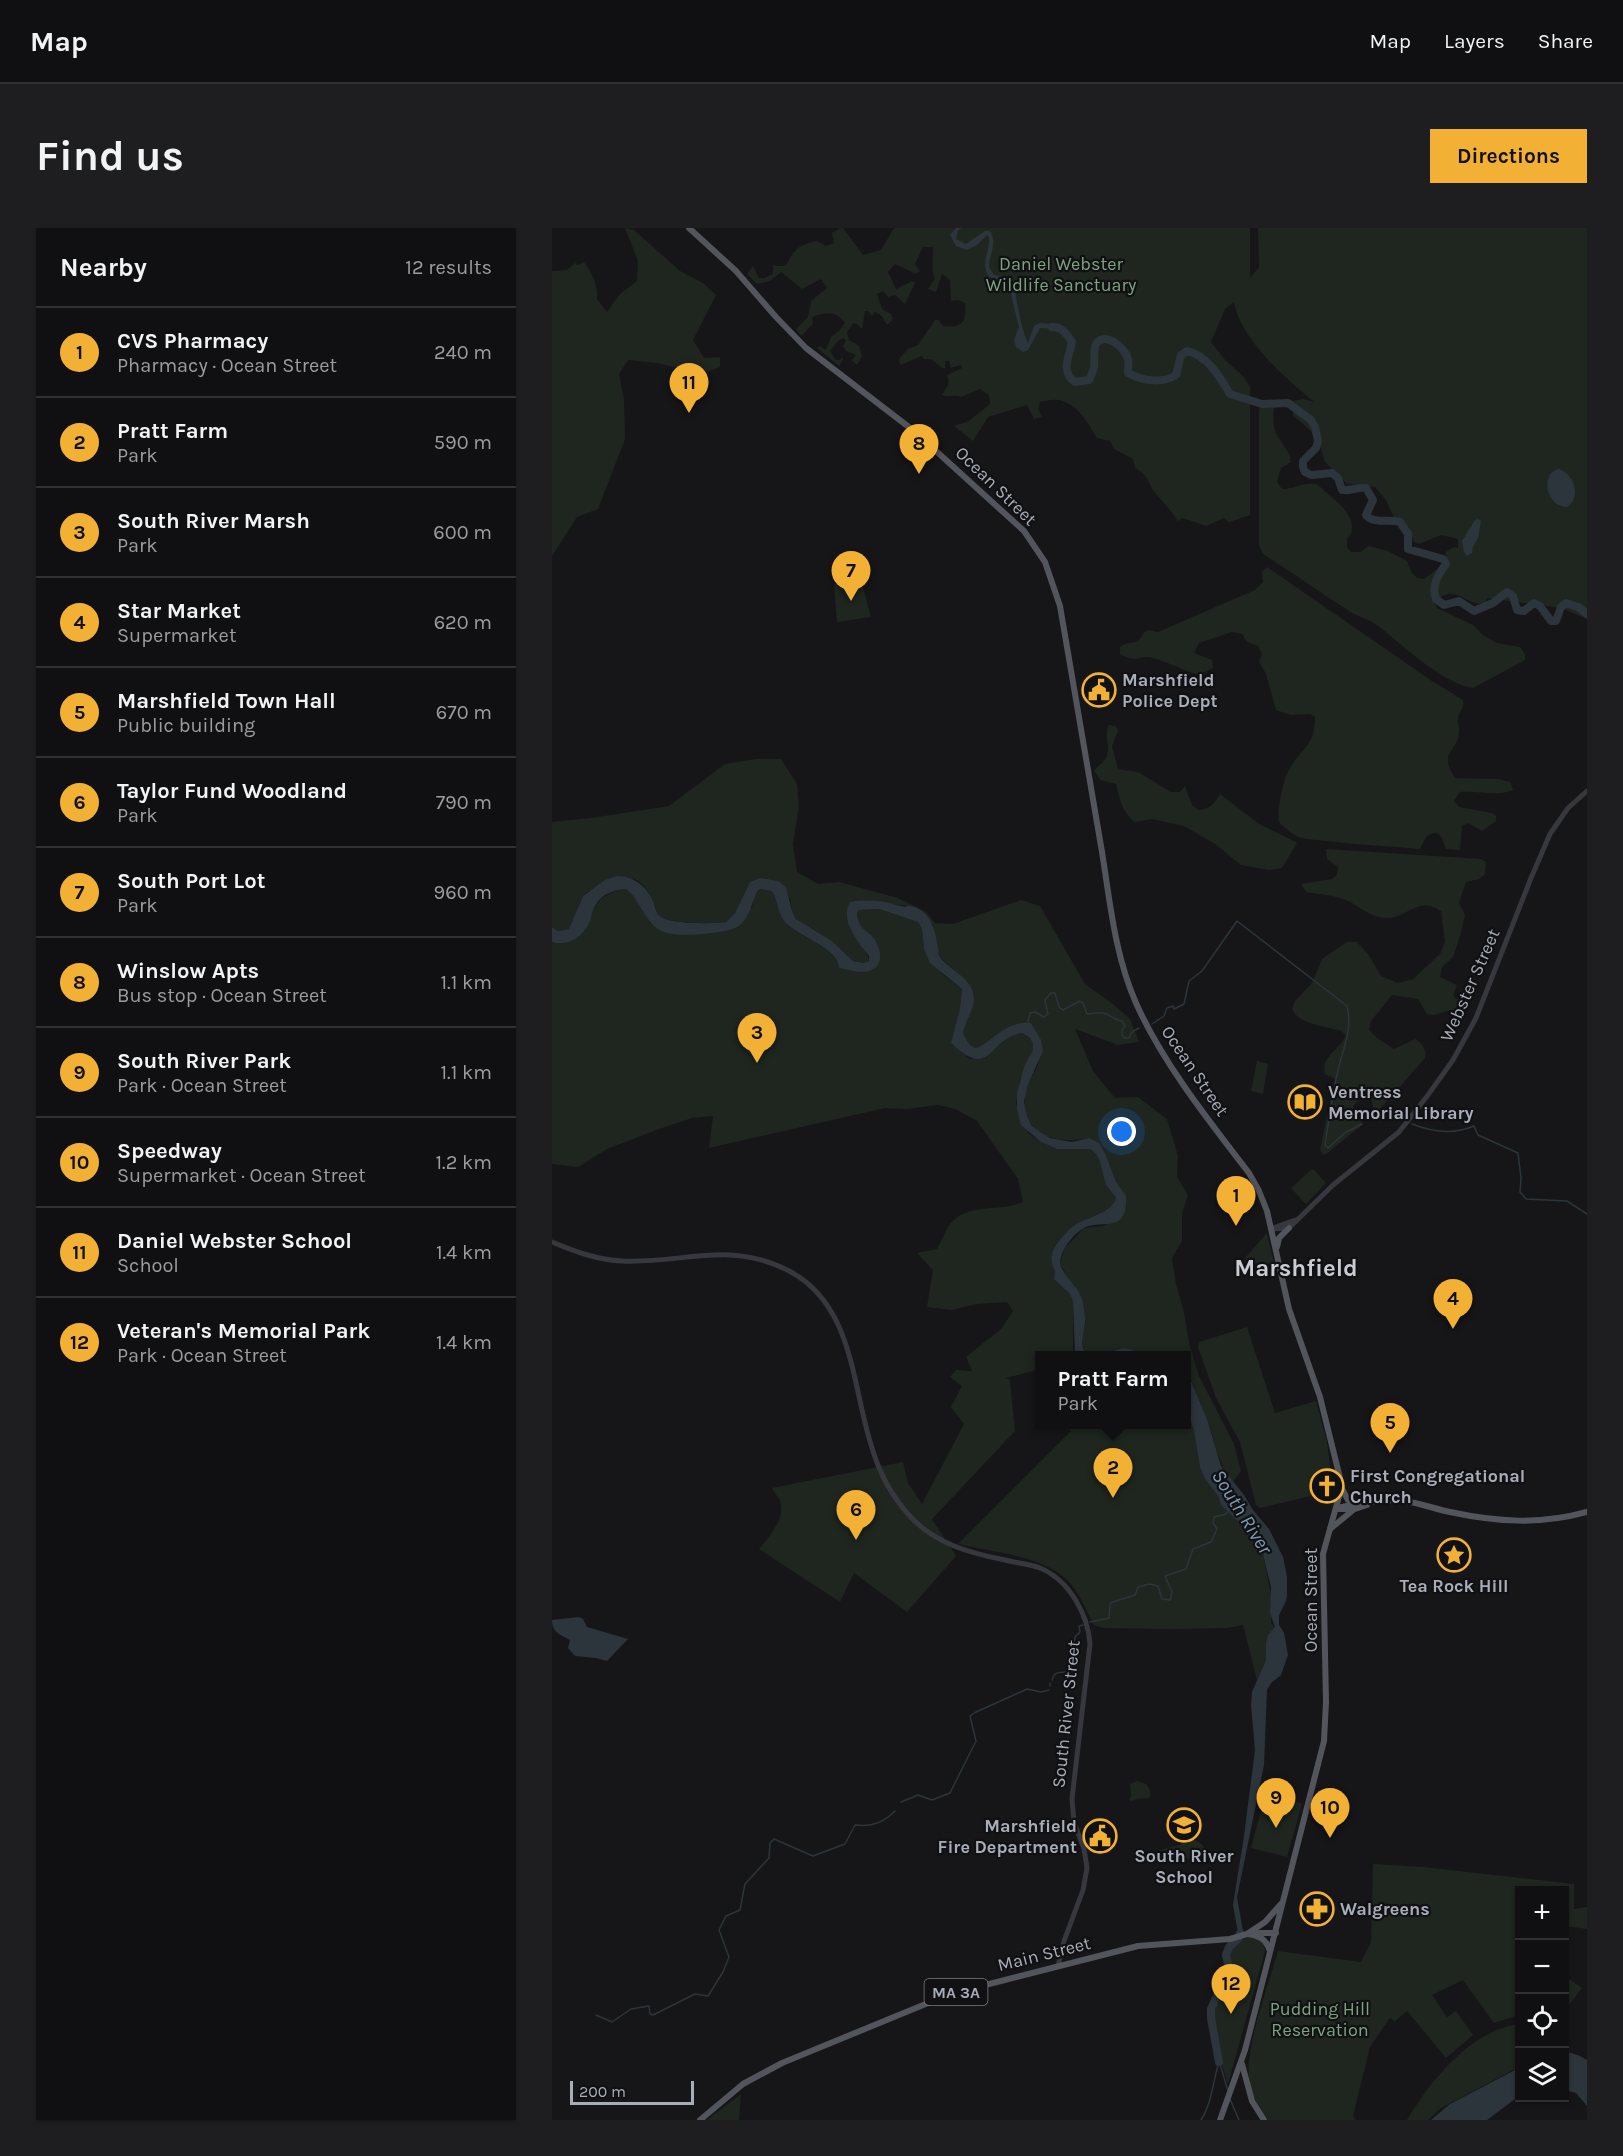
<!DOCTYPE html>
<meta charset="utf-8">
<style>
body{margin:0;font-family:Karla,sans-serif;background:#1e1e20;color:#f1f3f6}
.controls{position:absolute;right:18px;bottom:18px;display:grid;overflow:hidden;border-radius:0px;box-shadow:0 2px 4px #0004}
.controls button{width:54px;height:54px;display:grid;place-items:center;padding:0;border:0;border-bottom:2px solid #303032;background:#101012;color:#f1f3f6;font:30px sans-serif}
.scale{position:absolute;left:18px;bottom:15px;width:124px;box-sizing:border-box;padding-left:6px;border:3px solid #a8adb8;border-top:0;font-size:16px;line-height:21px;white-space:nowrap;color:#a8adb8;-webkit-text-stroke:4px #111113;paint-order:stroke}
.you{position:absolute;left:570px;top:904px;width:21px;height:21px;margin:-15px;border:4px solid #fff;border-radius:50%;background:#1a73e8;box-shadow:0 0 0 9px #1a73e833}
.badge{display:grid;place-items:center;width:39px;height:39px;border-radius:50%;background:#f2b134;color:#111;font-size:20px;font-weight:700}
.pin{position:absolute;translate:-50% -50px;filter:drop-shadow(0 2px 3px #0008)}
.pin::after{content:'';position:absolute;top:32px;width:21px;height:18px;background:inherit;clip-path:polygon(0 0,100% 0,50% 100%)}
.popup{position:absolute;left:483px;top:1123px;width:156px;height:78px;box-sizing:border-box;display:grid;place-content:center;border-radius:0px;background:#101012;filter:drop-shadow(0 2px 4px #0005);font-size:20px;white-space:nowrap;color:#9c9d9f}
.popup b{font-size:22px;color:#f1f3f6}
.popup::after{content:'';position:absolute;left:50%;top:100%;margin-left:-12px;border:12px solid transparent;border-top-color:#101012}
.list{margin:0;padding:0;list-style:none}
h2{display:flex;justify-content:space-between;align-items:center;height:78px;margin:0;padding:0 24px;font-size:26px}
h2 small{font-size:20px;font-weight:400;color:#9c9d9f}
.list li{display:grid;grid-template-columns:39px 1fr auto;gap:18px;align-items:center;box-sizing:border-box;height:90px;padding:0 24px;border-top:2px solid #303032}
.list b{display:block;font-size:22px;white-space:nowrap}
.list p{margin:0;font-size:20px;white-space:nowrap;color:#9c9d9f}
.list em{font-size:20px;font-style:normal;color:#9c9d9f}
.icon{flex:none;width:33px;height:33px;fill:none;stroke:currentColor;stroke-width:2;stroke-linecap:round;stroke-linejoin:round}
.map{position:relative;flex:none;width:1035px;height:1892px;overflow:hidden;border-radius:0px}
header{display:flex;align-items:center;gap:36px;box-sizing:border-box;height:84px;padding:0 30px;background:#101012;border-bottom:2px solid #303032}
header strong{font-size:28px}
nav{display:flex;gap:33px;margin-inline-start:auto;font-size:21px}
.intro{display:flex;align-items:center;justify-content:space-between;box-sizing:border-box;height:144px;padding:0 36px}
h1{margin:0;font-size:42px}
.button{padding:15px 27px;border-radius:0px;background:#f2b134;color:#111;font-size:21px;font-weight:700}
main{display:flex;gap:36px;padding:0 36px}
aside{flex:1;background:#101012;border-radius:0px;box-shadow:0 2px 4px #0004}
.map>svg:first-child{display:block}
.green{fill:#1e261f}
.water{fill:#2c353c}
.lines{fill:none;stroke-linecap:round;stroke-linejoin:round}
.stream{stroke:#2c353c;stroke-width:1.5}
.river{stroke:#2c353c;stroke-width:8}
.minor{stroke:#37383d;stroke-width:5}
.major{stroke:#53555c;stroke-width:6}
.labels{text-anchor:middle;dominant-baseline:central;stroke-width:4.5;stroke-linejoin:round;paint-order:stroke}
.shield{fill:#111113;stroke:#7b7e86;stroke-width:1.5}
.shield-label{font-size:16px;font-weight:bold;fill:#a8adb8}
.park-label{font-size:18px;fill:#7fa381;stroke:#111113}
.street-label{font-size:18px;fill:#a8adb8;stroke:#111113}
.poi-label{font-size:18px;font-weight:bold;fill:#a8adb8;stroke:#111113;text-anchor:start}
.water-label{font-size:20px;font-style:italic;fill:#7f9bb3;stroke:#111113}
.district-label{font-size:24px;font-weight:bold;fill:#c9ccd4;stroke:#111113}
</style>
<header>
<strong>Map</strong>
<nav><a>Map</a><a>Layers</a><a>Share</a></nav>
</header>
<div class="intro"><h1>Find us</h1><a class="button">Directions</a></div>
<main>
<aside>
<h2>Nearby<small>12 results</small></h2>
<ul class="list">
<li><span class="badge">1</span><div><b>CVS Pharmacy</b><p>Pharmacy · Ocean Street</p></div><em>240 m</em></li>
<li><span class="badge">2</span><div><b>Pratt Farm</b><p>Park</p></div><em>590 m</em></li>
<li><span class="badge">3</span><div><b>South River Marsh</b><p>Park</p></div><em>600 m</em></li>
<li><span class="badge">4</span><div><b>Star Market</b><p>Supermarket</p></div><em>620 m</em></li>
<li><span class="badge">5</span><div><b>Marshfield Town Hall</b><p>Public building</p></div><em>670 m</em></li>
<li><span class="badge">6</span><div><b>Taylor Fund Woodland</b><p>Park</p></div><em>790 m</em></li>
<li><span class="badge">7</span><div><b>South Port Lot</b><p>Park</p></div><em>960 m</em></li>
<li><span class="badge">8</span><div><b>Winslow Apts</b><p>Bus stop · Ocean Street</p></div><em>1.1 km</em></li>
<li><span class="badge">9</span><div><b>South River Park</b><p>Park · Ocean Street</p></div><em>1.1 km</em></li>
<li><span class="badge">10</span><div><b>Speedway</b><p>Supermarket · Ocean Street</p></div><em>1.2 km</em></li>
<li><span class="badge">11</span><div><b>Daniel Webster School</b><p>School</p></div><em>1.4 km</em></li>
<li><span class="badge">12</span><div><b>Veteran's Memorial Park</b><p>Park · Ocean Street</p></div><em>1.4 km</em></li>
</ul>
</aside>
<div class="map">
<svg width="1035" height="1892" viewBox="0 0 1035 1892">
<rect width="100%" height="100%" fill="#161618"/>
<!-- green -->
<g class="green">
<path d="M 73,0 L 82,2 L 128,43 L 151,55 L 164,67 L 141,112 L 152,130 L 168,129 L 168,139 L 155,144 L 133,142 L 105,135 L 76,132 L 67,146 L 72,172 L 73,211 L 46,281 L 25,289 L 0,328 L 0,43 L 15,42 L 23,35 L 25,37 L 32,34 C 41,47 46,56 45,71 L 55,84 L 68,66 L 85,53 L 86,33 Z"/>
<path d="M 289,0 L 291,0 L 311,27 L 329,22 L 342,0 L 698,0 L 698,50 L 707,39 L 706,0 L 1035,0 L 1035,391 L 1009,380 L 935,370 L 934,376 C 910,377 903,354 883,374 L 885,380 L 921,397 L 931,407 L 945,415 L 968,419 L 973,426 L 973,432 L 921,460 C 891,456 849,416 825,397 C 818,392 808,389 800,385 C 770,366 741,345 711,326 L 707,317 L 707,181 L 714,176 L 723,176 C 720,189 720,202 729,213 C 734,222 738,224 739,234 L 729,240 L 725,254 L 730,261 C 741,261 751,254 763,256 C 769,258 773,264 778,268 C 791,277 809,297 795,311 L 795,319 L 799,324 L 808,324 L 817,318 L 836,323 L 855,333 L 860,345 L 865,350 L 872,351 L 893,335 L 894,324 L 902,319 L 906,320 L 906,311 L 889,307 L 867,316 L 862,314 L 857,301 L 842,290 L 834,272 L 823,259 L 795,256 L 773,234 L 765,209 L 741,187 L 740,173 L 751,171 L 762,174 C 733,150 689,112 682,74 L 673,81 L 659,114 L 674,133 L 692,149 L 698,159 L 698,287 L 677,294 L 672,290 L 654,298 L 631,290 L 626,293 C 619,283 612,275 604,266 C 595,255 598,248 583,240 L 581,231 L 562,221 L 558,213 L 545,210 C 536,195 526,176 507,172 C 502,171 493,173 488,174 L 486,181 L 490,189 L 482,191 L 475,177 L 436,189 L 421,213 L 402,198 L 417,193 L 438,176 L 437,167 L 428,161 L 409,169 C 402,166 397,170 390,167 C 394,159 399,157 395,147 L 410,140 L 409,137 L 399,140 L 397,133 L 393,133 L 393,140 L 390,140 L 379,131 L 372,131 L 370,128 L 348,137 L 347,131 L 356,121 L 366,117 L 383,92 L 386,92 L 391,98 C 410,101 415,93 413,75 L 406,72 L 399,73 L 398,52 L 390,46 L 384,64 L 376,61 L 383,51 C 378,41 382,29 381,19 L 371,19 L 363,36 L 368,43 L 364,46 L 343,36 L 336,44 L 344,61 L 360,53 L 363,55 L 353,76 L 343,67 L 336,69 L 331,63 L 325,66 L 330,81 L 339,86 L 341,91 L 335,97 L 330,88 L 323,84 L 320,88 L 316,83 L 313,83 L 310,101 L 305,96 L 301,95 L 295,104 L 297,112 L 307,118 L 310,128 L 305,137 L 300,132 L 304,127 L 294,123 L 291,118 L 294,112 L 292,110 L 286,113 L 278,123 L 284,132 L 288,132 L 290,129 L 291,132 L 287,138 L 265,120 L 268,118 L 274,122 L 279,109 L 288,102 L 293,95 C 284,82 273,84 260,89 L 261,96 L 249,108 L 244,101 L 256,89 L 259,73 L 275,60 L 269,51 L 250,61 L 229,44 L 218,53 L 205,56 L 195,46 L 201,38 L 207,50 L 213,50 L 221,46 L 221,37 C 240,41 233,33 243,23 C 248,17 258,14 265,13 L 274,18 L 282,15 L 280,5 Z"/>
<path d="M 715,339 L 880,453 L 911,472 C 913,481 907,483 906,490 C 905,495 908,500 907,505 C 904,527 886,523 903,550 L 947,551 L 958,554 L 961,562 C 946,569 925,562 908,564 L 902,573 L 907,579 L 940,585 L 944,588 L 944,593 L 930,603 L 916,595 L 910,598 L 908,622 L 894,621 C 890,612 889,598 874,609 L 868,621 C 837,618 806,617 775,613 C 766,612 756,612 747,609 C 742,607 732,600 728,595 C 723,589 731,554 735,546 C 746,521 763,521 763,489 L 758,486 L 739,487 L 724,482 L 714,446 L 707,434 L 710,426 L 706,418 L 695,414 L 690,406 L 680,404 L 647,415 L 642,425 L 660,432 L 661,440 L 648,447 C 632,443 612,432 597,429 C 585,428 583,435 568,426 L 568,419 C 579,411 585,420 592,404 L 597,402 L 606,404 L 703,362 L 711,354 L 710,344 Z"/>
<polygon points="309,352 319,389 285,394 282,356"/>
<path d="M 557,497 L 564,498 L 566,503 L 560,518 L 566,541 L 586,544 L 619,564 L 628,564 L 633,558 L 640,577 L 646,582 C 658,581 662,576 668,566 L 707,596 L 744,614 L 745,615 L 730,640 L 717,642 L 689,637 L 663,616 L 632,598 L 600,591 L 583,594 C 571,586 567,570 564,556 L 548,552 L 542,543 C 545,538 550,536 553,532 C 560,522 551,508 557,497 Z"/>
<path d="M 204,531 L 229,531 L 245,556 L 247,578 L 241,616 L 245,644 L 266,656 L 287,654 L 346,670 L 374,684 L 383,695 L 401,696 L 469,672 L 488,678 L 533,756 L 561,776 L 578,791 L 587,814 L 566,817 L 523,801 L 541,843 L 563,870 L 586,869 L 615,891 L 626,928 L 625,949 L 636,967 L 630,986 L 630,1013 L 620,1030 L 624,1056 L 632,1084 L 637,1115 L 647,1148 L 682,1216 L 689,1243 L 680,1255 C 664,1230 664,1215 654,1189 C 646,1168 635,1151 634,1128 L 586,1127 L 568,1120 L 552,1126 L 541,1127 L 533,1124 L 531,1118 L 530,1108 L 534,1094 L 521,1056 L 516,1050 L 508,1035 L 513,1020 L 532,1000 L 551,998 L 570,989 L 574,973 L 564,954 L 554,927 L 537,910 C 498,918 464,903 475,858 C 478,849 486,840 487,832 C 487,821 482,806 480,795 L 463,796 L 427,819 L 423,820 L 418,817 L 411,806 L 421,775 L 403,743 L 387,728 L 381,697 L 373,686 L 359,678 L 305,673 L 294,688 C 298,701 317,725 317,733 L 313,735 L 301,733 L 280,713 L 244,691 L 240,683 L 238,670 L 198,654 L 183,685 L 174,694 C 163,696 118,695 110,690 C 103,685 104,677 100,670 C 88,645 67,644 47,658 C 42,661 36,662 32,667 C 25,677 24,691 17,701 L 6,703 L 0,699 L 0,594 L 39,590 L 117,578 L 173,536 Z"/>
<path d="M 774,621 L 929,631 L 934,634 L 933,646 L 927,651 L 914,654 L 907,675 L 913,687 L 909,705 L 901,729 L 890,739 L 888,749 L 905,757 L 901,768 L 907,773 L 910,779 L 882,787 L 875,786 L 866,771 L 840,767 L 819,793 L 817,802 L 825,810 L 842,821 L 863,811 C 870,815 875,822 873,830 L 828,881 L 822,882 L 818,867 L 812,867 L 801,878 L 811,890 L 810,897 L 774,926 L 770,926 L 768,921 L 783,851 L 773,846 C 768,829 788,822 794,807 L 789,803 C 774,798 747,797 740,781 L 743,773 L 760,755 L 770,731 L 795,714 L 805,714 L 816,726 L 829,748 L 846,755 L 861,751 L 888,726 L 893,714 L 889,683 C 865,667 856,691 833,690 C 816,689 806,676 791,671 C 780,667 766,666 754,664 L 749,656 L 780,651 L 785,647 L 786,639 L 775,631 Z"/>
<path d="M 69,661 L 75,661 L 79,663 L 99,696 L 142,705 L 163,705 L 200,679 L 202,669 L 208,661 L 220,663 C 226,673 225,685 233,694 C 246,710 285,718 287,740 L 299,743 L 318,743 L 317,706 L 307,696 L 305,685 L 307,682 L 327,681 L 366,694 L 370,701 L 372,721 L 390,746 L 410,761 L 408,780 L 399,815 L 418,831 L 424,831 L 434,829 L 460,806 L 470,805 L 478,810 L 481,816 L 481,822 L 468,852 L 464,875 L 476,905 L 489,914 L 505,921 L 538,921 L 543,925 L 547,931 L 554,957 L 564,971 C 560,985 536,989 524,996 C 516,1001 510,1009 504,1017 C 498,1025 498,1035 503,1043 L 502,1051 L 518,1066 L 521,1073 L 521,1120 L 524,1127 L 517,1127 L 518,1123 L 505,1127 L 488,1128 L 487,1139 L 481,1143 L 454,1150 L 458,1152 L 463,1203 L 380,1291 L 404,1328 L 355,1384 L 302,1345 L 288,1374 L 207,1321 C 217,1309 234,1290 228,1273 C 226,1269 222,1264 220,1260 L 351,1234 L 356,1255 L 370,1276 L 412,1196 L 399,1179 L 410,1158 L 398,1149 L 404,1142 L 420,1143 L 414,1129 L 449,1101 L 461,1083 L 455,1074 L 425,1076 L 399,1082 L 375,1079 L 381,1042 L 365,1025 L 385,1021 C 389,1014 392,1006 396,999 C 413,973 447,985 471,974 L 466,951 L 425,893 L 403,881 L 386,877 L 355,881 L 333,880 L 157,920 L 161,888 L 140,890 L 107,901 L 55,921 L 26,939 L 0,936 L 0,714 L 5,715 L 33,702 C 45,679 40,671 69,661 Z"/>
<polygon points="705,833 716,836 711,866 699,863"/>
<polygon points="759,942 762,942 774,955 754,976 739,960"/>
<polygon points="715,1005 722,1035 700,1040 693,1030"/>
<polygon points="695,1099 723,1185 764,1173 775,1214 779,1246 766,1252 767,1266 708,1280 704,1277 688,1214 664,1170 646,1119 647,1114"/>
<path d="M 635,1180 L 644,1201 L 647,1234 L 653,1251 L 693,1298 L 711,1325 L 719,1367 L 719,1395 L 723,1399 L 715,1411 L 714,1432 L 705,1452 L 691,1397 L 675,1400 L 620,1401 L 551,1400 L 542,1397 C 534,1383 528,1365 516,1353 C 493,1328 439,1324 406,1316 L 519,1203 L 512,1197 L 634,1196 Z"/>
<path d="M 585,1553 L 594,1556 C 598,1560 599,1565 597,1570 L 584,1571 L 579,1574 L 577,1571 L 579,1568 L 578,1556 Z"/>
<polygon points="719,1562 750,1576 735,1629 699,1620 708,1587"/>
<path d="M 635,1610 C 646,1613 651,1614 654,1625 L 651,1630 L 596,1632 L 593,1630 L 594,1626 C 605,1624 616,1619 628,1617 L 630,1611 Z"/>
<path d="M 821,1636 L 871,1639 L 1022,1656 L 1022,1681 L 1035,1679 L 1035,1701 L 1013,1698 L 1012,1662 L 968,1662 L 967,1787 L 942,1795 L 911,1752 L 880,1767 L 895,1789 L 904,1783 L 921,1807 L 894,1830 L 855,1783 L 842,1794 L 839,1790 L 837,1791 L 818,1819 L 801,1888 L 803,1892 L 716,1892 C 706,1880 699,1866 697,1850 C 693,1819 717,1755 726,1723 L 809,1734 L 819,1714 Z"/>
<path d="M 697,1709 C 706,1710 712,1713 713,1723 L 676,1856 C 671,1842 658,1795 661,1782 C 664,1768 672,1755 679,1743 L 673,1739 L 671,1731 L 675,1730 L 684,1714 Z"/>
<polygon points="1013,1748 1030,1760 1013,1782"/>
<path d="M 967,1796 L 967,1838 L 965,1840 L 889,1880 L 876,1892 L 855,1892 C 879,1852 918,1803 967,1796 Z"/>
<polygon points="189,1866 187,1892 155,1892"/>
</g>
<!-- water -->
<g class="water">
<path d="M 404,0 L 410,0 L 406,2 L 404,11 L 414,16 L 433,3 L 438,3 C 446,16 437,26 437,39 L 442,47 L 461,51 C 465,72 467,95 476,115 L 482,98 L 488,95 L 510,97 L 510,101 L 488,100 L 476,122 L 471,124 L 464,119 L 462,112 L 467,99 L 459,67 L 459,57 L 453,53 L 437,49 C 428,35 438,25 437,9 L 435,7 L 425,17 L 415,22 L 404,18 L 398,7 Z"/>
<path d="M 1007,241 C 1022,246 1030,270 1015,279 C 993,279 988,244 1007,241 Z"/>
<polygon points="926,291 929,293 926,310 921,319 920,325 915,328 912,324 910,313 923,292"/>
<path d="M 65,648 C 80,647 96,659 101,673 C 104,679 103,685 109,689 C 118,696 162,696 174,694 L 183,685 L 198,654 L 208,650 L 226,653 L 234,659 L 240,683 L 244,691 L 280,713 L 301,733 L 312,735 L 317,733 L 317,728 C 306,714 287,692 298,674 C 317,671 332,673 349,678 C 357,680 351,677 359,678 C 382,683 385,710 387,728 C 400,745 427,752 421,778 C 418,787 413,796 411,806 L 418,817 L 423,820 L 427,819 C 445,809 457,792 479,795 L 489,812 L 491,823 L 476,856 L 472,874 L 475,888 L 480,898 L 488,904 L 498,910 L 520,914 L 537,910 L 547,915 L 554,927 L 564,954 L 574,968 C 576,1007 550,991 532,1000 C 520,1007 509,1022 508,1035 C 512,1049 525,1057 530,1071 C 532,1077 532,1084 533,1090 C 535,1101 522,1123 540,1127 C 558,1131 563,1113 585,1124 L 586,1127 L 524,1128 L 523,1125 L 521,1073 L 518,1066 L 502,1051 L 503,1043 C 498,1035 498,1025 504,1017 C 510,1009 516,1001 524,996 C 536,989 560,985 564,970 L 554,957 L 547,931 L 543,925 L 538,921 L 505,921 L 489,914 L 469,897 L 465,881 L 465,865 L 472,839 L 481,822 L 481,816 L 478,810 L 470,805 C 436,810 440,854 399,815 L 408,780 L 410,761 L 378,735 L 372,721 L 370,701 L 366,694 L 327,681 L 307,682 L 305,685 C 306,701 315,701 323,712 C 326,717 329,725 328,731 C 324,750 300,743 287,740 C 286,719 246,709 233,694 C 225,685 226,673 220,663 L 208,661 L 205,664 C 199,675 199,687 188,697 C 178,706 128,709 115,705 C 110,704 106,701 102,698 C 92,689 84,667 74,661 C 65,661 50,666 45,675 C 41,680 40,687 38,693 C 32,708 16,719 0,714 L 0,699 L 6,703 L 17,701 L 31,668 L 53,652 Z"/>
<polygon points="635,1144 655,1191 669,1238 692,1267 701,1282 717,1301 731,1329 735,1349 735,1368 734,1373 727,1387 727,1397 732,1405 736,1427 729,1447 719,1455 715,1462 712,1537 685,1669 691,1703 686,1705 681,1677 692,1608 703,1522 699,1477 700,1464 714,1432 714,1415 716,1407 723,1399 718,1385 719,1359 710,1322 696,1303 669,1277 667,1269 653,1251 648,1239 642,1202 635,1182"/>
<path d="M 27,1389 L 31,1391 L 35,1399 C 49,1403 62,1407 76,1411 L 55,1433 L 44,1430 L 23,1428 L 16,1420 L 18,1412 C 8,1406 0,1405 0,1392 Z"/>
<polygon points="1013,1823 1028,1828 1035,1832 1035,1878 1024,1865 1013,1862"/>
<polygon points="967,1840 967,1868 935,1892 879,1892 898,1876"/>
</g>
<g class="lines">
<!-- stream -->
<g class="stream">
<path d="M 476,794 L 478,785 L 483,784 L 492,789 L 496,786 L 493,772 L 499,765 L 503,765 L 507,779 L 511,782 L 528,773 L 531,775 L 535,786 C 541,786 546,784 551,785 C 558,786 562,792 570,793 L 573,798 L 570,802 L 570,807 L 573,810 L 577,810 L 580,804 L 587,800"/>
<path d="M 600,796 L 612,788 L 615,780 L 621,778 L 622,781 L 632,776 L 637,753 L 650,743 L 685,693 L 795,778 C 801,801 791,820 786,842 C 780,867 777,892 773,917 L 776,920 L 794,904 L 810,896"/>
<path d="M 860,896 C 880,904 901,907 922,898 L 926,907 L 966,925 L 969,950 L 968,964 L 974,971 L 1015,973 L 1035,986"/>
<polyline points="538,1394 557,1390 558,1375 583,1367 586,1359 597,1356 606,1358 610,1371 618,1372 620,1364 613,1348 634,1341 641,1321 659,1314 665,1301 661,1295 662,1289 674,1286 677,1282"/>
<polyline points="522,1418 523,1409 528,1404 527,1398 531,1397"/>
<polyline points="521,1424 523,1438"/>
<path d="M 500,1452 C 503,1439 513,1448 522,1441"/>
<polyline points="498,1458 498,1455"/>
<polyline points="349,1574 366,1567 380,1572 398,1565 424,1513 418,1488 424,1484 475,1461 489,1464 497,1462"/>
<path d="M 44,1787 L 60,1794 L 79,1781 L 97,1778 L 98,1786 L 101,1787 L 143,1766 L 156,1768 L 171,1744 L 177,1729 L 167,1702 L 174,1688 L 188,1682 L 193,1656 L 217,1630 L 218,1615 L 222,1611 L 261,1628 L 293,1616 L 303,1597 C 319,1599 331,1595 343,1583"/>
<polyline points="668,1836 676,1863"/>
<polyline points="678,1871 687,1892"/>
<path d="M 649,1892 C 660,1875 661,1853 667,1834"/>
</g>
<!-- river -->
<g class="river">
<path d="M 500,99 C 510,99 515,106 520,114 C 517,130 508,143 523,154 L 537,152 C 539,148 541,144 542,139 C 543,133 541,122 544,116 C 553,102 573,120 576,131 C 577,135 576,140 576,145 C 591,153 610,156 624,147 L 629,127 L 635,123 C 655,127 668,149 678,166 L 710,176 L 736,175 L 759,192 L 763,199 L 766,213 L 764,220 L 751,233 L 751,239 L 753,244 L 759,247 L 780,245 L 786,250 L 790,262 C 799,263 805,259 814,260 L 821,272 L 814,287 C 821,296 836,291 848,294 L 856,306 L 856,321 L 891,331 L 894,336 C 886,347 879,358 884,371 L 892,377 L 907,373 L 922,383 L 941,375 L 955,364 L 961,368 L 965,382 L 972,383 L 982,375 L 988,378 L 999,393 L 1004,393 L 1009,379 L 1014,375 L 1026,379 L 1035,386"/>
<polyline points="667,1834 659,1790 659,1781 677,1740 674,1727 677,1719 686,1711 688,1705"/>
</g>
<!-- minor -->
<g class="minor">
<polyline points="721,1000 743,992"/>
<polyline points="720,1001 737,1000 781,957 847,904 876,867 901,832 924,790 979,650 998,606 1016,580 1035,563"/>
<path d="M 0,1014 C 22,1023 45,1032 70,1033 C 131,1036 179,1011 239,1044 C 303,1079 300,1162 321,1223 C 328,1246 341,1269 356,1286 C 381,1315 417,1325 453,1332 C 464,1335 477,1336 488,1340 C 517,1352 536,1386 538,1416 L 520,1571 L 522,1594 L 532,1621 L 535,1640 L 531,1662 L 512,1713 L 506,1738"/>
</g>
<!-- major -->
<g class="major">
<path d="M 137,0 L 184,43 L 224,89 L 254,120 L 362,203 L 472,303 L 493,334 L 508,378 C 522,460 536,542 550,624 C 558,674 563,728 584,775 C 610,834 657,893 697,945 L 707,963 L 715,983 L 737,1081 L 768,1169 L 788,1250 L 788,1265 L 771,1326 L 774,1474 L 772,1513 L 693,1822 L 668,1892"/>
<polyline points="725,1019 727,1010 737,1000"/>
<polyline points="789,1259 796,1272 804,1274"/>
<path d="M 784,1280 C 806,1276 830,1270 852,1273 C 868,1275 883,1281 898,1284 C 945,1294 988,1297 1035,1284"/>
<polyline points="787,1281 803,1281 815,1277"/>
<polyline points="778,1301 800,1283"/>
<polyline points="705,1705 724,1705"/>
<path d="M 696,1706 C 708,1708 714,1711 718,1723"/>
<polyline points="690,1836 700,1873 712,1892"/>
<polyline points="148,1892 191,1856 230,1835 398,1766 586,1718 678,1711 695,1706 713,1694 729,1676"/>
</g>
</g>
<!-- icons -->
<defs>
<symbol id="civic-ring" viewBox="-11 -11 22 22"><circle r="9.5" fill="#111113" stroke="#f2b134" stroke-width="1.5"/><path d="M-.6-6.5H3V-4.5H.6V-3L4-1V1h2V6H-6V1h2V-1L-.6-3ZM-1.2 2.5V6h2.4V2.5Z" fill="#f2b134"/></symbol>
<symbol id="library-ring" viewBox="-11 -11 22 22"><circle r="9.5" fill="#111113" stroke="#f2b134" stroke-width="1.5"/><path d="M-6-4Q-3-5.5-.7-3.5V5Q-3 3-6 4ZM6-4Q3-5.5 .7-3.5V5Q3 3 6 4Z" fill="#f2b134"/></symbol>
<symbol id="church-ring" viewBox="-11 -11 22 22"><circle r="9.5" fill="#111113" stroke="#f2b134" stroke-width="1.5"/><path d="M-1.2-6h2.4v3.5h3.3v2.4h-3.3V6h-2.4V-.1h-3.3v-2.4h3.3Z" fill="#f2b134"/></symbol>
<symbol id="sight-ring" viewBox="-11 -11 22 22"><circle r="9.5" fill="#111113" stroke="#f2b134" stroke-width="1.5"/><path d="M0-6L1.8-2.2L6-1.7L2.9 1.2L3.7 5.4L0 3.3L-3.7 5.4L-2.9 1.2L-6-1.7L-1.8-2.2Z" fill="#f2b134"/></symbol>
<symbol id="school-ring" viewBox="-11 -11 22 22"><circle r="9.5" fill="#111113" stroke="#f2b134" stroke-width="1.5"/><path d="M0-5L7-2L0 1L-7-2ZM-4 1L0 2.5L4 1V4Q0 6-4 4Z" fill="#f2b134"/></symbol>
<symbol id="pharmacy-ring" viewBox="-11 -11 22 22"><circle r="9.5" fill="#111113" stroke="#f2b134" stroke-width="1.5"/><path d="M-2-6h4v4h4v4h-4v4h-4v-4h-4v-4h4Z" fill="#f2b134"/></symbol>
</defs>
<g fill-rule="evenodd">
<use href="#civic-ring" x="528" y="443" width="38" height="38"/>
<use href="#library-ring" x="734" y="855" width="38" height="38"/>
<use href="#church-ring" x="756" y="1239" width="38" height="38"/>
<use href="#sight-ring" x="883" y="1308" width="38" height="38"/>
<use href="#school-ring" x="613" y="1578" width="38" height="38"/>
<use href="#civic-ring" x="529" y="1589" width="38" height="38"/>
<use href="#pharmacy-ring" x="746" y="1662" width="38" height="38"/>
</g>
<g class="labels">
<!-- shield labels -->
<rect class="shield" x="372.5" y="1751" width="63" height="26" rx="4.5"/>
<g class="shield-label">
<text x="404" y="1764">MA 3A</text>
</g>
<!-- park labels -->
<g class="park-label">
<text x="509" y="36">Daniel Webster<tspan x="509" dy="21">Wildlife Sanctuary</tspan></text>
<text x="768" y="1781">Pudding Hill<tspan x="768" dy="21">Reservation</tspan></text>
</g>
<!-- street labels -->
<g class="street-label">
<text transform="translate(444 258) rotate(44)">Ocean Street</text>
<text transform="translate(918 757) rotate(-66)">Webster Street</text>
<text transform="translate(643 843) rotate(56)">Ocean Street</text>
<text transform="translate(759 1372) rotate(-90)">Ocean Street</text>
<text transform="translate(514 1486) rotate(-84)">South River Street</text>
<text transform="translate(492 1726) rotate(-14)">Main Street</text>
</g>
<!-- poi labels -->
<g class="poi-label">
<text x="570" y="452">Marshfield<tspan x="570" dy="21">Police Dept</tspan></text>
<text x="776" y="864">Ventress<tspan x="776" dy="21">Memorial Library</tspan></text>
<text x="798" y="1248">First Congregational<tspan x="798" dy="21">Church</tspan></text>
<text x="902" y="1358" text-anchor="middle">Tea Rock Hill</text>
<text x="525" y="1598" text-anchor="end">Marshfield<tspan x="525" dy="21">Fire Department</tspan></text>
<text x="632" y="1628" text-anchor="middle">South River<tspan x="632" dy="21">School</tspan></text>
<text x="788" y="1681">Walgreens</text>
</g>
<!-- water labels -->
<g class="water-label">
<text transform="translate(690 1284) rotate(58)">South River</text>
</g>
<!-- district labels -->
<g class="district-label">
<text x="744" y="1040">Marshfield</text>
</g>
</g>
</svg>
<div class="controls">
<button>+</button>
<button>−</button>
<button><svg class="icon" aria-label="locate" viewBox="0 0 24 24"><circle cx="12" cy="12" r="6"/><path d="M12 2v4M12 18v4M2 12h4M18 12h4"/></svg></button>
<button><svg class="icon" aria-label="layers" viewBox="0 0 24 24"><path d="M12 4l9 5-9 5-9-5zM3 14l9 5 9-5"/></svg></button>
</div>
<div class="scale">200 m</div>
<div class="you"></div>
<div class="pin badge" style="left:684px;top:998px">1</div>
<div class="pin badge" style="left:561px;top:1270px">2</div>
<div class="popup"><b>Pratt Farm</b>Park</div>
<div class="pin badge" style="left:205px;top:835px">3</div>
<div class="pin badge" style="left:901px;top:1101px">4</div>
<div class="pin badge" style="left:838px;top:1225px">5</div>
<div class="pin badge" style="left:304px;top:1312px">6</div>
<div class="pin badge" style="left:299px;top:373px">7</div>
<div class="pin badge" style="left:367px;top:246px">8</div>
<div class="pin badge" style="left:724px;top:1600px">9</div>
<div class="pin badge" style="left:778px;top:1610px">10</div>
<div class="pin badge" style="left:137px;top:185px">11</div>
<div class="pin badge" style="left:679px;top:1786px">12</div>
</div>
</main>
